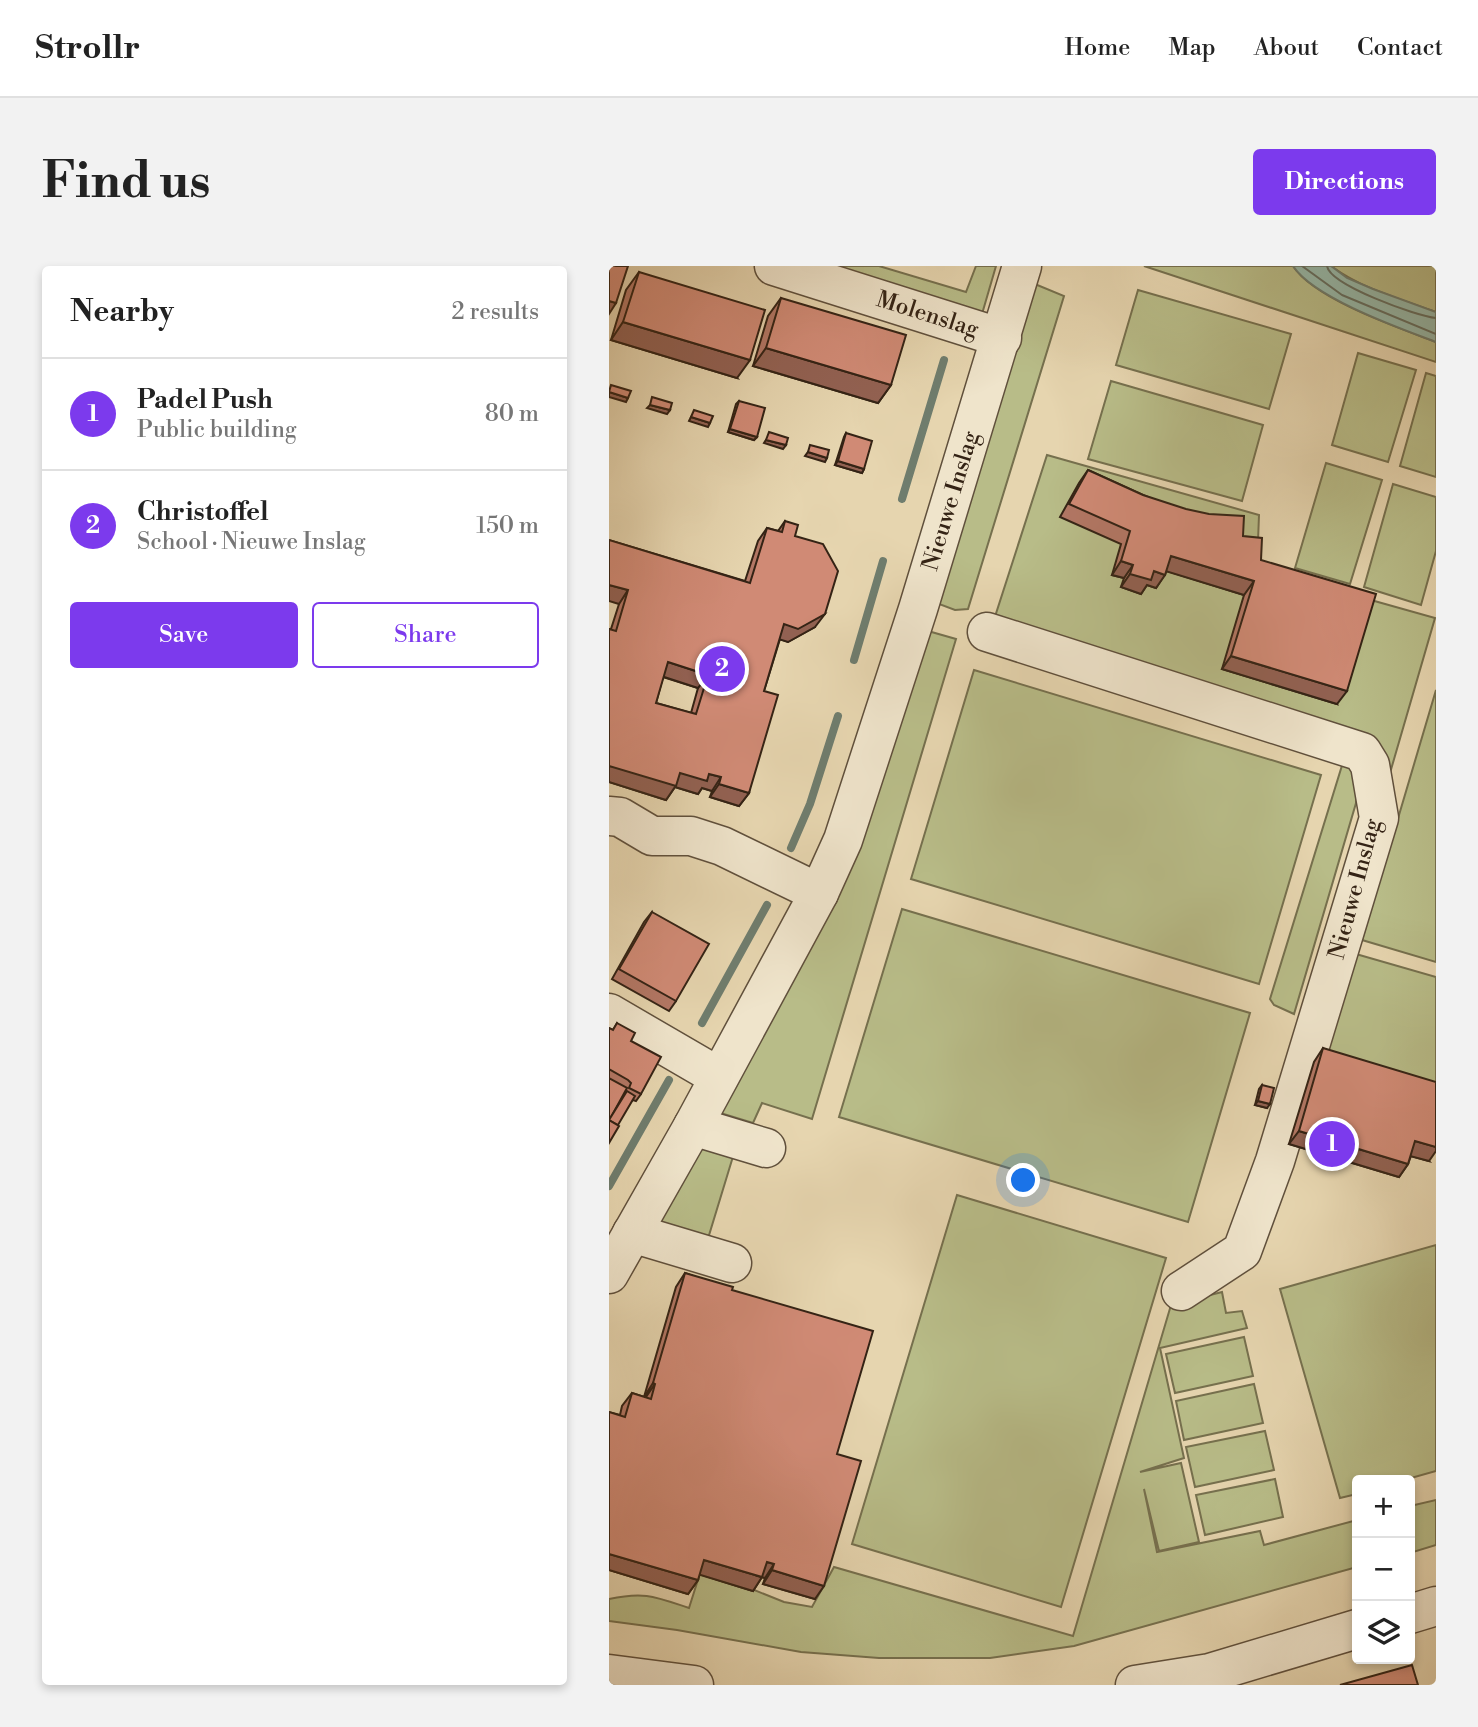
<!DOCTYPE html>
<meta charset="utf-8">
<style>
body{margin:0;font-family:"Libre Bodoni",serif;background:#f2f2f2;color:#222}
.controls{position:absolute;right:21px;bottom:21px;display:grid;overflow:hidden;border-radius:7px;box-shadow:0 4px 10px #0003}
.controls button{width:63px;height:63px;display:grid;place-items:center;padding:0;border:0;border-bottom:2px solid #e0e0e0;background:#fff;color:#222;font:35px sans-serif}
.you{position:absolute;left:415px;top:915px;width:24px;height:24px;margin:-18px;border:5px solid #fff;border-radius:50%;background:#1a73e8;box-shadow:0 0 0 10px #1a73e833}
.badge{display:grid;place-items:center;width:46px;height:46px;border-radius:50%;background:#7c3aed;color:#fff;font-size:23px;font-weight:700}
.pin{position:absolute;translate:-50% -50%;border:4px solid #fff;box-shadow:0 2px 7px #0006}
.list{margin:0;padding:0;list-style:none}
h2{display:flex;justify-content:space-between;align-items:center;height:91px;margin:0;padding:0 28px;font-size:30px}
h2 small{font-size:23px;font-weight:400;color:#767676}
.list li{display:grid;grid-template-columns:46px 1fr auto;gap:21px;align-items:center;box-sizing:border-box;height:112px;padding:0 28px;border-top:2px solid #e0e0e0}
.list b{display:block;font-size:26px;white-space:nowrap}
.list p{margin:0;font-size:23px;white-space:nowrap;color:#767676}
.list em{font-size:23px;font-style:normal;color:#767676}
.actions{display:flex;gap:14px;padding:21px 28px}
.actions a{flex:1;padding:16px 0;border:2px solid #7c3aed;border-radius:7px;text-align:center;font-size:24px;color:#7c3aed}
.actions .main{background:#7c3aed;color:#fff}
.icon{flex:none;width:38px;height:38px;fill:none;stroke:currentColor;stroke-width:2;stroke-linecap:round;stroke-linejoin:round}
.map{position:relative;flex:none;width:827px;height:1419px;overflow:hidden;border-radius:7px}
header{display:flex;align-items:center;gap:42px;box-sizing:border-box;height:98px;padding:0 35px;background:#fff;border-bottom:2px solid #e0e0e0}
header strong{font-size:33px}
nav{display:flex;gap:38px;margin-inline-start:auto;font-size:24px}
.intro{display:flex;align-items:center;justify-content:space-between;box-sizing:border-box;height:168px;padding:0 42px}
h1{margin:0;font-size:49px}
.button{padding:18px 32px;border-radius:7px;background:#7c3aed;color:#fff;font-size:24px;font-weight:700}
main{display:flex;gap:42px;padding:0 42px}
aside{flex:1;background:#fff;border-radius:7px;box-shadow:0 4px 10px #0003}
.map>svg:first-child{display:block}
.green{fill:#b8bc88;stroke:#76704e;stroke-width:2}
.water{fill:#96b9aa;stroke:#6f7d6e;stroke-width:2}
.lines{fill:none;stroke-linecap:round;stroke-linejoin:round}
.shore{stroke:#656e60;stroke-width:2}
.stream{stroke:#6f7d6e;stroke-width:8}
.minor-casing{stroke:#60503c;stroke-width:41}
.minor{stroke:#efe4cb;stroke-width:38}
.wall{fill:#b37765;stroke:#342315;stroke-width:2;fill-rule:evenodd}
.shaded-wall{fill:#926152;stroke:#342315;stroke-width:2}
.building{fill:#d08a75;stroke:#342315;stroke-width:2;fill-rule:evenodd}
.labels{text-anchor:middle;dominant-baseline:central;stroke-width:5;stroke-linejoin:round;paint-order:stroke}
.street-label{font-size:23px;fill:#342315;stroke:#efe4cb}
</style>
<header>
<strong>Strollr</strong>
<nav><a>Home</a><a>Map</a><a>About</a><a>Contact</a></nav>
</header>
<div class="intro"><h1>Find us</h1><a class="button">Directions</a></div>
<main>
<aside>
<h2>Nearby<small>2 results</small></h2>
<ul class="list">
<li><span class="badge">1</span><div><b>Padel Push</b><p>Public building</p></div><em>80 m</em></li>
<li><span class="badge">2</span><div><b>Christoffel</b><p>School · Nieuwe Inslag</p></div><em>150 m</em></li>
</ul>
<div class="actions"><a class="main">Save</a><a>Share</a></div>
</aside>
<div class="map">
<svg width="827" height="1419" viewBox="0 0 827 1419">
<rect width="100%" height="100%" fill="#e6d5af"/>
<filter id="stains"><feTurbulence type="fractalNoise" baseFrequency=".00286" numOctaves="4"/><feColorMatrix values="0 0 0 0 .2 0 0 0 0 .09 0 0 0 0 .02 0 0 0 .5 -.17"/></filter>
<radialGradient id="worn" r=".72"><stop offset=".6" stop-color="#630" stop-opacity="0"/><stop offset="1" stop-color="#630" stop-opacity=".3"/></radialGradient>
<!-- green -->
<g class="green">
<polygon points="202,0 270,0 357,26 367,0 387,0 373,48"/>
<path d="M 535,0 L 684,0 C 705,33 790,62 827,76 L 827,96 Z"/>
<path d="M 722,0 L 827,0 L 827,46 C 791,33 753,23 722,0 Z"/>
<polygon points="421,16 455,30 359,343 346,344 322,335"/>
<polygon points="529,24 682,68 660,143 507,99"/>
<polygon points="749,87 807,104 779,196 723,179"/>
<polygon points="817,107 827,110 827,211 791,200"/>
<polygon points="502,115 654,159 633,235 479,193"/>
<polygon points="438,189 650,249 648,302 826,352 781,507 383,360"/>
<polygon points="717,197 773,214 741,318 686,302"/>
<polygon points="784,218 827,231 827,285 812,339 755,321"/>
<polygon points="312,363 347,373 203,853 153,837 144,857 108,846"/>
<polygon points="365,404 712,509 650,718 302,613"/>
<polygon points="827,424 827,696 753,674"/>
<polygon points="735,493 748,505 747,537 685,748 665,739 661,733"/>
<polygon points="293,643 641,747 579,956 230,851"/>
<polygon points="740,686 827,711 827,817 710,784"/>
<polygon points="89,882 126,884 97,979 55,959 52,954"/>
<polygon points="348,929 557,992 452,1341 243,1278"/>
<polygon points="827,979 827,1205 795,1214 748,1214 748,1228 731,1232 671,1023"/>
<path d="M 613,1026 L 617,1047 L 633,1045 L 638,1062 L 551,1082 L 575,1192 L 531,1206 L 572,1197 L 590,1276 L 550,1285 L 535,1223 L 548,1286 L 651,1265 L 655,1279 L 748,1254 L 748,1301 L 465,1380 L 381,1392 L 270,1392 L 192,1386 L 68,1364 L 0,1355 L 0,1333 C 36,1325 47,1331 80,1342 L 93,1301 L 133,1312 L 145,1324 L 175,1336 L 203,1341 L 225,1301 L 464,1370 L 562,1039 Z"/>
<polygon points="635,1071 644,1110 566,1127 557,1088"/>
<polygon points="645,1118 654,1157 575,1174 567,1135"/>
<polygon points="656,1165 665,1204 586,1221 577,1181"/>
<polygon points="666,1213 674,1251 596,1269 587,1229"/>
<polygon points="827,1234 827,1279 801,1287 801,1240"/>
</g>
<!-- water -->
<path class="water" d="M 684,0 L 722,0 L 738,12 L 764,23 L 827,46 L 827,76 C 790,62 705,32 684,0 Z"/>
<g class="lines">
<!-- shore -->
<g class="shore">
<polyline points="693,0 733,29 827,68"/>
<path d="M 718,0 C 721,19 807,50 827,52"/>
</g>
<!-- stream -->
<g class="stream">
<polyline points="293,233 335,94"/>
<polyline points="245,394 274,295"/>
<polyline points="182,582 201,538 229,450"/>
<polyline points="93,757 158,639"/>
<polyline points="0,920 60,814"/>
</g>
<defs>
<g id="minor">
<path id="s1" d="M 165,0 L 393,72"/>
<polyline points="378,366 753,486 761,499 770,552 666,895 633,985 572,1025"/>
<polyline points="0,550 11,551 43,570 82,570 113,580 210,627"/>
<polyline points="0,747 110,811"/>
<polyline points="84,860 157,882"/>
<polyline points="23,967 123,997"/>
<path id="s2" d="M 0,1008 L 84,860 L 210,627 L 234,574 L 309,343 L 413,0"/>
<polyline points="801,1348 827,1340"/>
<polyline points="0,1408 85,1419"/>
<polyline points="526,1419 601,1407 748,1363"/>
</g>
</defs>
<!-- minor casing -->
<use href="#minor" class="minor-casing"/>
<!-- minor -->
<use href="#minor" class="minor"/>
</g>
<!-- wall -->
<g class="wall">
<polygon points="30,6 128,112 2,74 17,24"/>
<polygon points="172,32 282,119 269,137 144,100 159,50"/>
<polygon points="130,135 148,171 145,174 119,166 127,138"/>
<polygon points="237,167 255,203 253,207 226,199 235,171"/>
<polygon points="479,204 534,229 634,270 652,294 728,438 613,403 635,329 558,305 547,322 538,319 532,328 512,321 515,312 503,309 512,278 451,251 470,217"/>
<path d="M 176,255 L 186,270 L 206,361 L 179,376 L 171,373 L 155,425 L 140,527 L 130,540 L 101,531 L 103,525 L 93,522 L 89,528 L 66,521 L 57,534 L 0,516 L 0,363 L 2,363 L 10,338 L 0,274 L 136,315 L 149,275 L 158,262 L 169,265 ZM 54,411 L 89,422 L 82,447 L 47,437 Z"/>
<polygon points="43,646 67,735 60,745 3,713 35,656"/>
<polygon points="8,757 22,775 32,828 27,835 24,834 0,854 0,762 4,764"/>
<polygon points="714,782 820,895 802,890 799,898 790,911 680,878 705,796"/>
<polygon points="653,819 658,842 646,839 650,823"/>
<polygon points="76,1007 123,1024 228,1188 206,1333 154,1318 156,1312 153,1311 144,1325 90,1308 89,1314 79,1328 0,1304 0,1146 11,1149 13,1140 23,1127 35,1131 67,1021"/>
</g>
<!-- shaded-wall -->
<g class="shaded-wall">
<polygon points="0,35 7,37 0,48"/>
<polygon points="14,56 141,94 128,112 2,74"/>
<polygon points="157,82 282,119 269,137 144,100"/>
<polygon points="0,126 19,132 17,136 0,131"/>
<polygon points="41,139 61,144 58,148 38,142"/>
<polygon points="82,151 101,157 99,161 80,155"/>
<polygon points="121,163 148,171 145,174 119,166"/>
<polygon points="157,174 177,179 174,183 155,177"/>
<polygon points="199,186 218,192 216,196 196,190"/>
<polygon points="229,195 255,203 253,207 226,199"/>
<polygon points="562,290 645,315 635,329 553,304"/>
<polygon points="512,295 524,299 515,312 503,309"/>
<polygon points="545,305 556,309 547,322 538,319 532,328 512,321 521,308"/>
<polygon points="0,319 19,324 10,338 0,335"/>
<polygon points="216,348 206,361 179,376 166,372 175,358"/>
<polygon points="622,390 738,425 728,438 613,403"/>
<polygon points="59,396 99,409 89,422 49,409"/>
<polygon points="0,500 71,507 100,508 112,511 103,525 93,522 89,528 66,521 57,534 0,516"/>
<polygon points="110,518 140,527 130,540 101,531"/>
<polygon points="649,835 661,838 658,842 646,839"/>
<polygon points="690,865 799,898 790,911 680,878"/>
<polygon points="806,875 827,881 827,885 820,895 797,889"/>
<polygon points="44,1117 46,1118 37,1131 35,1131"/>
<polygon points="0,1288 89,1314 79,1328 0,1304"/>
<polygon points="95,1294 153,1311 144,1325 85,1307"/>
<polygon points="158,1296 165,1298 156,1312 148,1310"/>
<polygon points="163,1304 215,1320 206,1333 154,1318"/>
</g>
<!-- building -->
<g class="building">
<polygon points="0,0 19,0 7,37 0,35"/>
<polygon points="30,6 156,44 141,94 14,56"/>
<polygon points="172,32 297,69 282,119 157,82"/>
<polygon points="2,119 22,125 19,132 0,126"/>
<polygon points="43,131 63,137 61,144 41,139"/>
<polygon points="130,135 156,142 148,171 121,163"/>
<polygon points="85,144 104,150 101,157 82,151"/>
<polygon points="160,166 179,172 177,179 157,174"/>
<polygon points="237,167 263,175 255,203 229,195"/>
<polygon points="201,179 220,184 218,192 199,186"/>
<polygon points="479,204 534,229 577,243 600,248 635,250 634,270 653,272 652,294 767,328 738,425 622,390 645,315 562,290 556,309 545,305 542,314 521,308 524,299 512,295 521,265 460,238"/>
<path d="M 176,255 L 189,259 L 186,270 L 214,278 L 229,305 L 216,348 L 189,363 L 175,358 L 155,425 L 169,429 L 140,527 L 110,518 L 112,511 L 100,508 L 98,515 L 71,507 L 67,520 L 0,500 L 0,363 L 7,365 L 19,324 L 0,319 L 0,274 L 141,317 L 158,262 L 173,266 ZM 59,396 L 99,409 L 87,448 L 47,437 Z"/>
<polygon points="43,646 100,678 67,735 10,703"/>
<polygon points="8,757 26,767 22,775 52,791 32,828 20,822 22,817 19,814 0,803 0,762 4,764"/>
<polygon points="714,782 827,816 827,881 806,875 799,898 690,865"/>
<polygon points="0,812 18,822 1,853 0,852"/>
<polygon points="653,819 665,822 661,838 649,835"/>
<polygon points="18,825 26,830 9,859 0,854"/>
<polygon points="0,854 10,860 0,877"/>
<polygon points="76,1007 124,1021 123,1024 264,1065 228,1188 252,1195 215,1320 163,1304 165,1298 158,1296 153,1311 95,1294 89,1314 0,1288 0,1146 16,1151 23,1127 42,1133 46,1118 44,1117"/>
<polygon points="803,1399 809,1419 731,1419"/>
</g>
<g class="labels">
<!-- street labels -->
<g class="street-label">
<text stroke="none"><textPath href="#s1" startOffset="161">Molenslag</textPath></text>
<text stroke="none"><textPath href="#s2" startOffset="849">Nieuwe Inslag</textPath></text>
<text transform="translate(746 623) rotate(-75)">Nieuwe Inslag</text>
</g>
</g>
<rect width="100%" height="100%" filter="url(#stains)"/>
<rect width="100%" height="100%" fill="url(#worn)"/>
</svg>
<div class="controls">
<button>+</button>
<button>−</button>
<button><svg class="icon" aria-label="layers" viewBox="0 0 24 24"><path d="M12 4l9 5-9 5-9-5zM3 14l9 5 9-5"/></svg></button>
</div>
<div class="you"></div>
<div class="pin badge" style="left:723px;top:878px">1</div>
<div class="pin badge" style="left:113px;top:403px">2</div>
</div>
</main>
